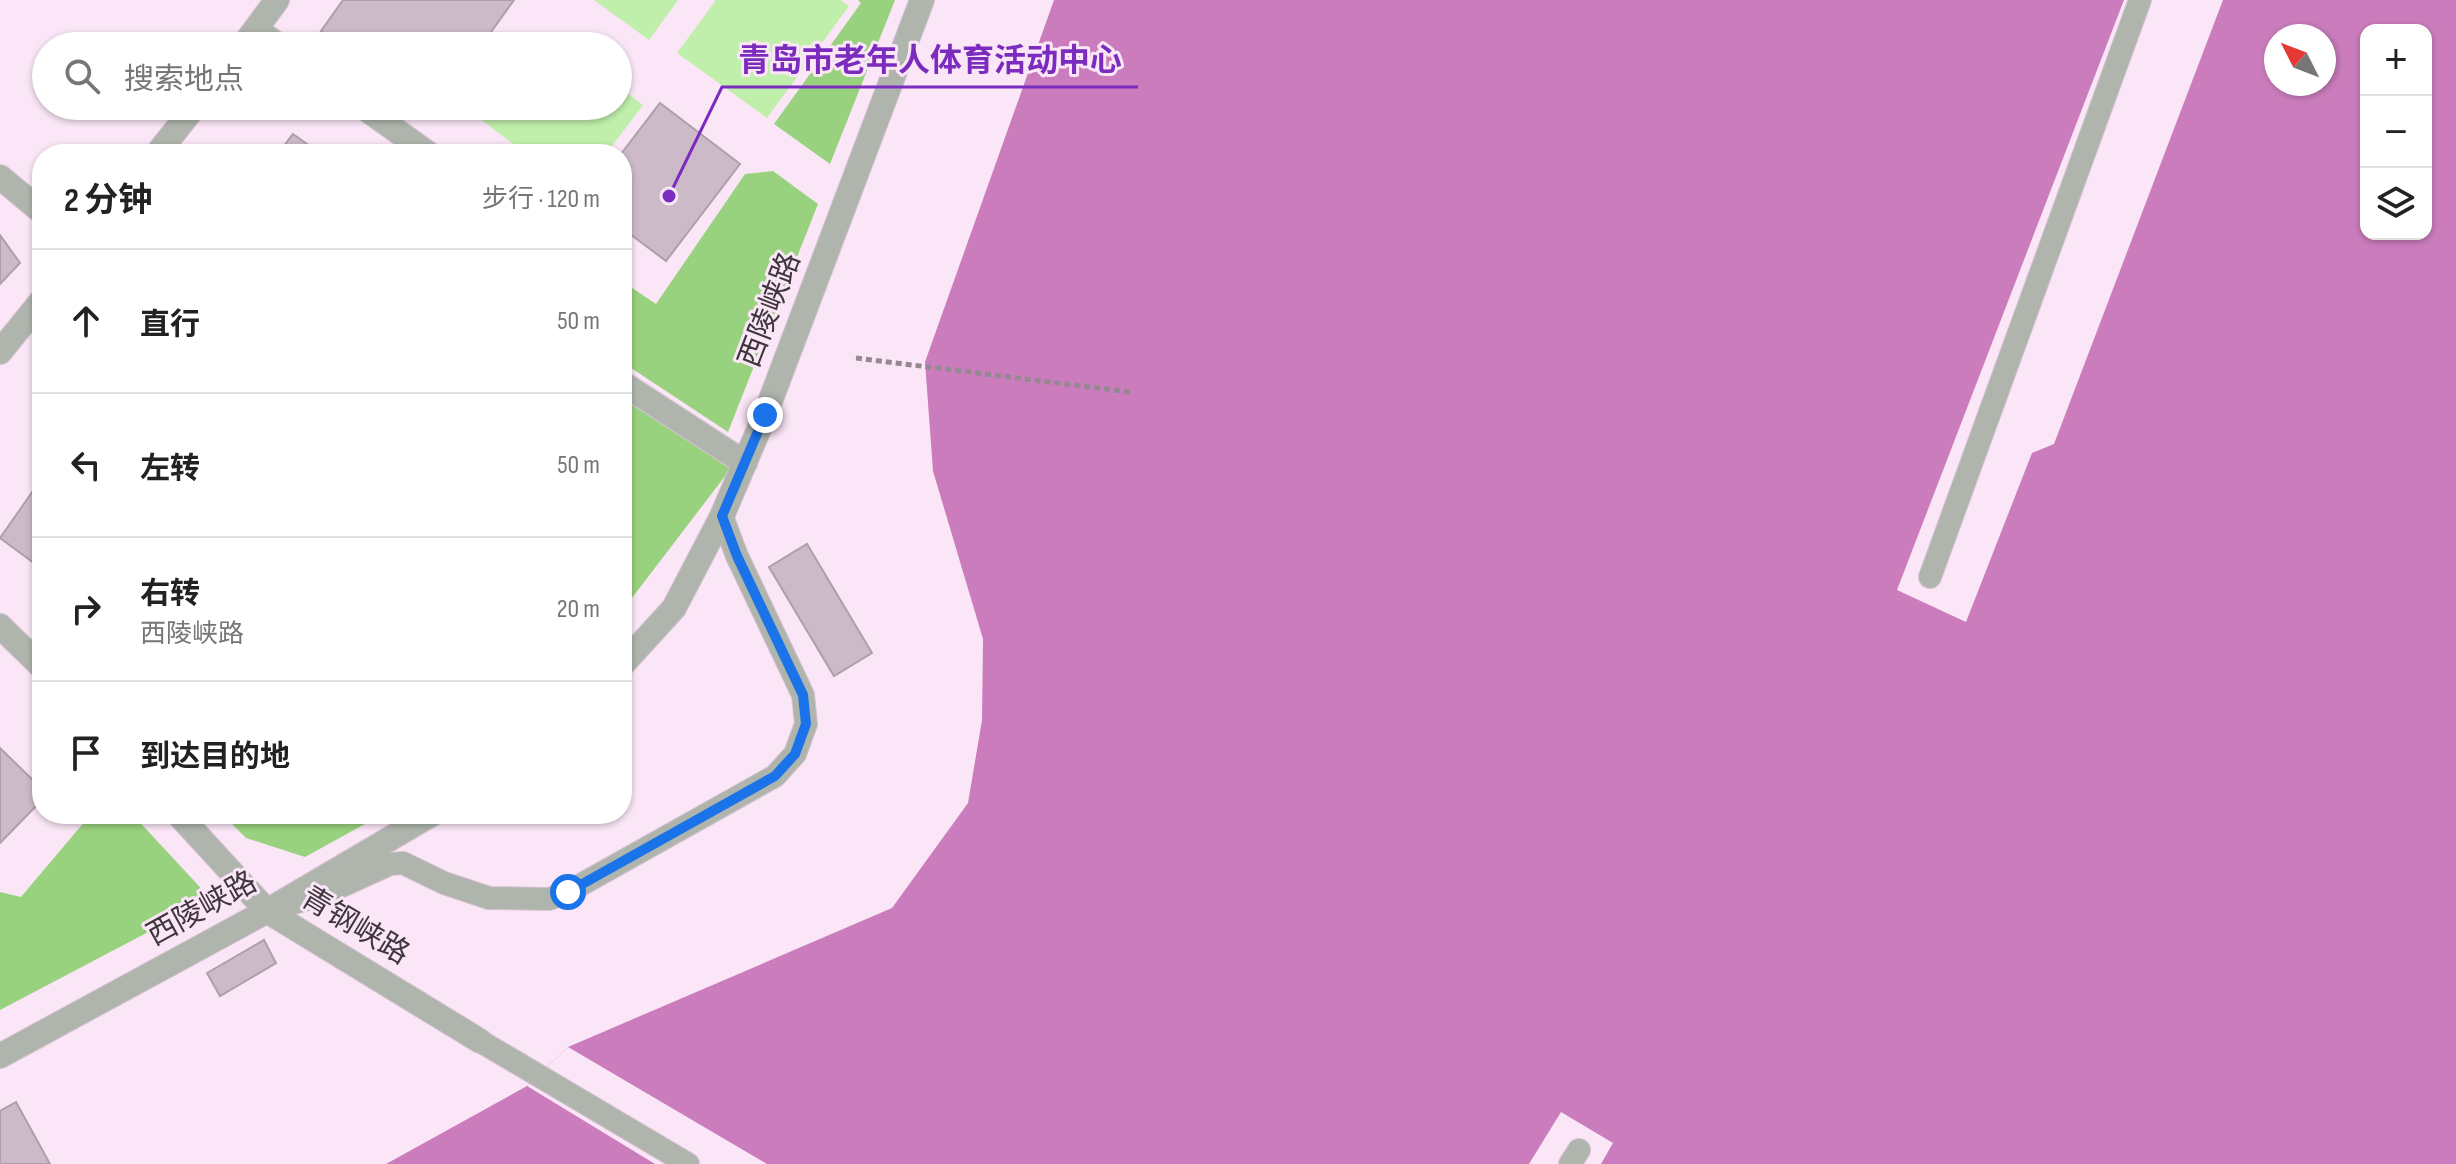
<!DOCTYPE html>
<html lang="zh">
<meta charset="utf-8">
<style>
body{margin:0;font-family:"Sofia Sans Condensed","Noto Sans SC",sans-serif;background:#f6f6f6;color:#222}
.controls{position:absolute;right:24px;top:24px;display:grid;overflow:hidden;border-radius:16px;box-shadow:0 2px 6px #0004}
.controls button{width:72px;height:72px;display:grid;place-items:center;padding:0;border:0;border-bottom:2px solid #e0e0e0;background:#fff;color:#222;font:40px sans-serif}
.compass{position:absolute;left:2264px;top:24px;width:72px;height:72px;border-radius:50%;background:#fff;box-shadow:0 2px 6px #0004;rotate:312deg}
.stop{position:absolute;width:24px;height:24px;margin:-18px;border:6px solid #1a73e8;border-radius:50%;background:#fff}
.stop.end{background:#1a73e8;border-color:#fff;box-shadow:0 2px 8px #0008}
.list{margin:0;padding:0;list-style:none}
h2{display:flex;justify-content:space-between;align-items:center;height:104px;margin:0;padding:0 32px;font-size:34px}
h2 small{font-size:26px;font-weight:400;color:#767676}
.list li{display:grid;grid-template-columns:52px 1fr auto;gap:24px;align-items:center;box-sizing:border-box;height:144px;padding:0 32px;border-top:2px solid #e0e0e0}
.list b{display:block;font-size:30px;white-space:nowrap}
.list p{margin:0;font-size:26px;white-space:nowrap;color:#767676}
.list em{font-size:26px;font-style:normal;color:#767676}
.icon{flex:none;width:44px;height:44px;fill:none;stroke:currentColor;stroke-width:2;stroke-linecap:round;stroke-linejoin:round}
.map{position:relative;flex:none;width:2456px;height:1164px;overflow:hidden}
.search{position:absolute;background:#fff;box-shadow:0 2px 6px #0004;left:32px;top:32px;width:600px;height:88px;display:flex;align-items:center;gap:20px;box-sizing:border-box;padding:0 28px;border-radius:44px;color:#767676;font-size:30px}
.panel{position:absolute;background:#fff;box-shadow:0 2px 6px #0004;left:32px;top:144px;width:600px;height:680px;border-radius:32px}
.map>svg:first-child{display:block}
.green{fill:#c0efab}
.forest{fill:#99d27e}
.water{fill:#ca7cbc;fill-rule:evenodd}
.pier{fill:#fae6f6}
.building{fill:#cdbac9;stroke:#b09eac;stroke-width:2}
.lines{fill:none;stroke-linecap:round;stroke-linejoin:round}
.service-casing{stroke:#d5c3d1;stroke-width:24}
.minor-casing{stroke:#d5c3d1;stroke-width:26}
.path{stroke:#958892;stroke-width:5;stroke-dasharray:6 4;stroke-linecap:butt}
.service{stroke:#afb5ac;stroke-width:22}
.minor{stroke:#afb5ac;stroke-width:24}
.route{stroke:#1a73e8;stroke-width:10}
.labels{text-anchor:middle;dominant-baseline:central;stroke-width:6;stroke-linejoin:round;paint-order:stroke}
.street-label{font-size:30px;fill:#3f373d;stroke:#fae6f6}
.leader{fill:none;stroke:#7b2cbf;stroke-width:3}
.callout-dot{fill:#7b2cbf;stroke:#fae6f6;stroke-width:3}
.callout-label{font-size:32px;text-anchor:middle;font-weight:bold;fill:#7b2cbf;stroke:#fae6f6;stroke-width:6;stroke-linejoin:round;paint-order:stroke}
</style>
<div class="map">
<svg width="2456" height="1164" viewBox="0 0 2456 1164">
<rect width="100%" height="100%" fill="#fae6f6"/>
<!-- green -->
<g class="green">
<polygon points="594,0 678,0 649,40"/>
<polygon points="716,0 840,0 849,6 767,118 677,53"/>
<polygon points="618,86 643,105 606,154 526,154 470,111 473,106 618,106"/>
</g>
<!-- forest -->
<g class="forest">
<polygon points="858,0 895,0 830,164 774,124 861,3"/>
<polygon points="773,171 818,204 728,432 622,362 622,281 656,304 745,174"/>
<polygon points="622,397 732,467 622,611"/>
<polygon points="91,814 132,814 211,899 0,1010 0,892 21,897"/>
<polygon points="222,814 383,814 305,857 246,838"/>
</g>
<!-- water -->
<path class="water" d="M 1054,0 L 2124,0 L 1897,590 L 1966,622 L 2032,453 L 2054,444 L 2223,0 L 2456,0 L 2456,1164 L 386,1164 L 527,1086 L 568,1047 L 892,908 L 968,803 L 982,720 L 983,639 L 933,471 L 925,362 ZM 2366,30 L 2426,30 L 2426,234 L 2366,234 ZM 2276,36 L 2324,36 L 2324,84 L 2276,84 Z"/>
<!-- pier -->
<g class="pier">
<polygon points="568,1047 767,1164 655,1164 527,1086"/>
<polygon points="1561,1112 1613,1143 1601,1164 1529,1164"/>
</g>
<!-- building -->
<g class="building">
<polygon points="343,0 514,0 481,46 342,46 321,31"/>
<polygon points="660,103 740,164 666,261 622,228 621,154"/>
<polygon points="293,134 321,154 278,154"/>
<polygon points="0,235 20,263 0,284"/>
<polygon points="42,478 42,569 0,538"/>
<polygon points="807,544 872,653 834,676 769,567"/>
<polygon points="0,748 42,789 42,800 0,843"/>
<polygon points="264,940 276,963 220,996 207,973"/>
<polygon points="16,1102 50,1164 0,1164 0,1111"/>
</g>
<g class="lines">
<defs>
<g id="service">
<polyline points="1930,577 2140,0"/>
<polyline points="287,905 322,895 390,864 403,863 444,883 489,898 549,899 568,892 775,776 795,754 806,724 803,695 737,556 722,516"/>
<polyline points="480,1041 688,1164"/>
<polyline points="1570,1164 1579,1150"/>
</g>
<g id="minor">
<polyline points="256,29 279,46"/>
<polyline points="243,46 277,0"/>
<polyline points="362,106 429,154"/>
<polyline points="157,154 195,106"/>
<polyline points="0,177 42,212"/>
<polyline points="0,352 42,300"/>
<polyline points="622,383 745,463"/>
<polyline points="0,626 42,667"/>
<polyline points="622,665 674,608 722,516 765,415 922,0"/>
<polyline points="178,814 267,911 480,1041"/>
<polyline points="0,1056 267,911 432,814"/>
</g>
</defs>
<!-- service casing -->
<use href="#service" class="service-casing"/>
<!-- minor casing -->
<use href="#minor" class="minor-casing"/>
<!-- path -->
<polyline class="path" points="856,358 1130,392"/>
<!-- service -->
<use href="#service" class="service"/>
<!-- minor -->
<use href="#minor" class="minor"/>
</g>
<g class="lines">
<!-- route -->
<polyline class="route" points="568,892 775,776 795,754 806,724 803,695 737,556 722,516 765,415"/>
</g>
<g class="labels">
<!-- street labels -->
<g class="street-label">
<text transform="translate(770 310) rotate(-69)">西陵峡路</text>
<text transform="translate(202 909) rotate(-29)">西陵峡路</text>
<text transform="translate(355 926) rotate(31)">青钢峡路</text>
</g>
</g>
<!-- callouts -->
<path class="leader" d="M669 196L722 87H1138"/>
<circle class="callout-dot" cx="669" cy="196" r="8"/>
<g class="callout-label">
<text x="930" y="71">青岛市老年人体育活动中心</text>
</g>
</svg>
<div class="controls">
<button>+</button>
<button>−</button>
<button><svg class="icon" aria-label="layers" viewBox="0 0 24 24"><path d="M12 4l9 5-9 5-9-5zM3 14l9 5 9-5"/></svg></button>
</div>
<svg class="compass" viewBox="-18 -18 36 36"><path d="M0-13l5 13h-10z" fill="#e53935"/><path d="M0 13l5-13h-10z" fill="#767676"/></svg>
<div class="stop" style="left:568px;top:892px"></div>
<div class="stop end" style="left:765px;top:415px"></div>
<div class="search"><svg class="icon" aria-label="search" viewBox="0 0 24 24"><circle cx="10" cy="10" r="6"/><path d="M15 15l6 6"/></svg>搜索地点</div>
<section class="panel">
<h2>2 分钟<small>步行 · 120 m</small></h2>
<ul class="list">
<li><svg class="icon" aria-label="ahead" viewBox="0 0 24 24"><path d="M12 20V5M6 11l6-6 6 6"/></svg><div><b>直行</b></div><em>50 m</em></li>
<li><svg class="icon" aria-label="left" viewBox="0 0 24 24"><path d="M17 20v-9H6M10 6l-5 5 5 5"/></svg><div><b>左转</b></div><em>50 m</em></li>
<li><svg class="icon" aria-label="right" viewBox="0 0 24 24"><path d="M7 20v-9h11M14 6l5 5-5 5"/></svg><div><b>右转</b><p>西陵峡路</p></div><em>20 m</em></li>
<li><svg class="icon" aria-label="arrive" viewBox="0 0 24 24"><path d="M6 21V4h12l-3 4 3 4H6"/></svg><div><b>到达目的地</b></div></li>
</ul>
</section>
</div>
